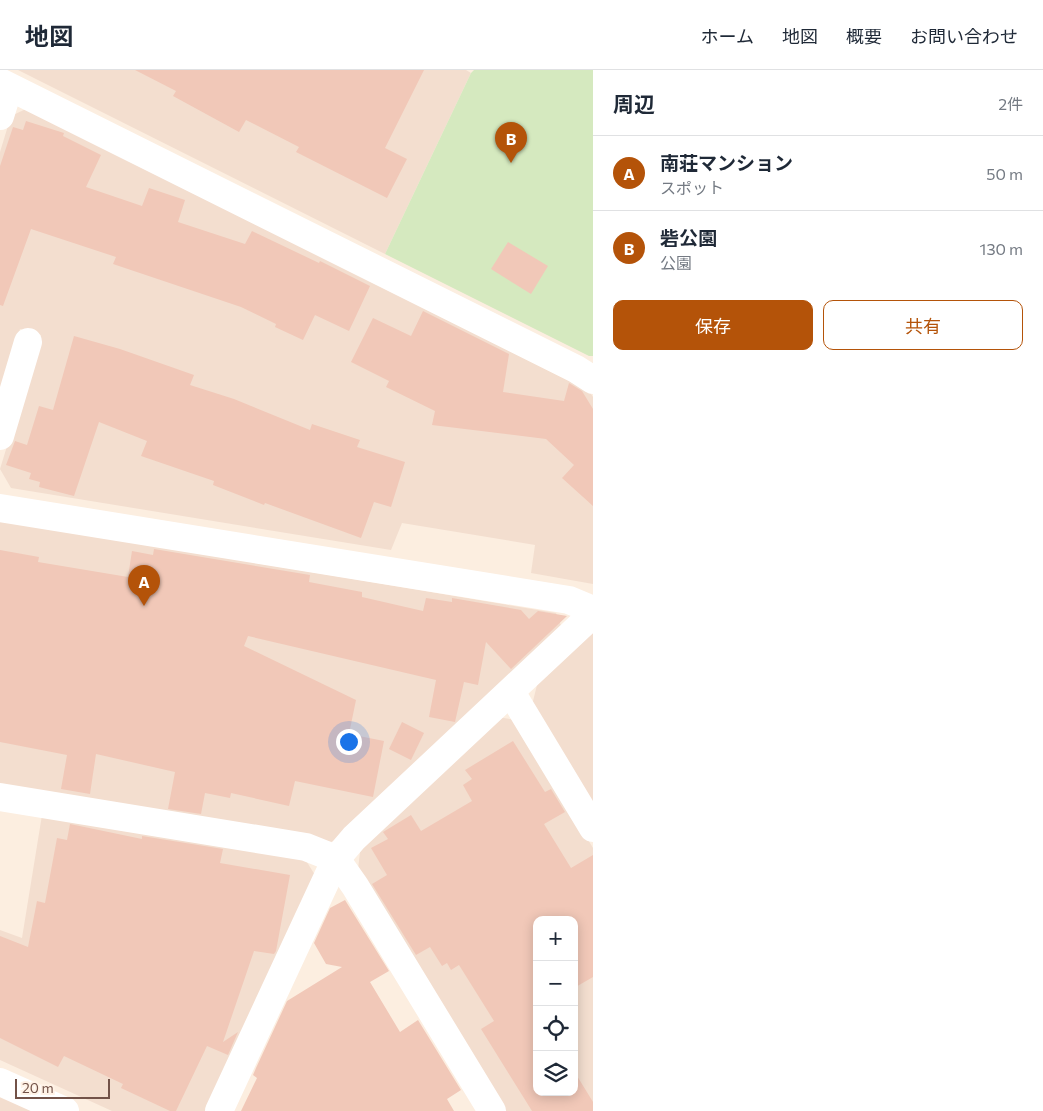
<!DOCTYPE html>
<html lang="ja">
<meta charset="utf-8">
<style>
body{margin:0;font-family:Commissioner,"Noto Sans JP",sans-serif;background:#f6f6f7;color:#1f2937}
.controls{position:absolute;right:15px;bottom:15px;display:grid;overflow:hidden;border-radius:10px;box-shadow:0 2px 12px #0003}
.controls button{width:45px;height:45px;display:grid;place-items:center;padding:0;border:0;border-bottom:1px solid #e0e1e3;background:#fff;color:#1f2937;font:25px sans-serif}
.scale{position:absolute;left:15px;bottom:12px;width:95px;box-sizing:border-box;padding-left:5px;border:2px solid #725248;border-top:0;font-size:14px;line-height:18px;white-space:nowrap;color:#725248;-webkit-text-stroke:4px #fff2e6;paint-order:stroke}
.you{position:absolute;left:348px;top:671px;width:18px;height:18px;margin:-12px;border:4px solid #fff;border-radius:50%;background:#1a73e8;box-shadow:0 0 0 8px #1a73e833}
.badge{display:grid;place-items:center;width:32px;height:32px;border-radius:50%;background:#b45309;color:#fff;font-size:16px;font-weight:700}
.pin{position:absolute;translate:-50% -41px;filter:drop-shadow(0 1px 2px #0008)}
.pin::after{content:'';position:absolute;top:26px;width:18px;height:15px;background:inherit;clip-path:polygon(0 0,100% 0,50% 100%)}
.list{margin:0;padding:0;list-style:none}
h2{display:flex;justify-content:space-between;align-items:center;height:65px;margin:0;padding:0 20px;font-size:21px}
h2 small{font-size:16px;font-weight:400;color:#747a83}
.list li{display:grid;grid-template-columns:32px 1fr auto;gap:15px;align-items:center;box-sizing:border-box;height:75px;padding:0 20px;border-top:1px solid #e0e1e3}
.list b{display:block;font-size:19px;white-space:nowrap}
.list p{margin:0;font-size:16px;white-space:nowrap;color:#747a83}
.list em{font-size:16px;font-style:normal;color:#747a83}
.actions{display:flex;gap:10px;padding:15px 20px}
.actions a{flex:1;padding:11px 0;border:1px solid #b45309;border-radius:10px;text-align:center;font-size:18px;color:#b45309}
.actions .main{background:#b45309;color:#fff}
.icon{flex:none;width:28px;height:28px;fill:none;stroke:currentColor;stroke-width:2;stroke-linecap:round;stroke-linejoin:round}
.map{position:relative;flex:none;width:593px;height:1041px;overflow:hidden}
header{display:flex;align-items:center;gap:30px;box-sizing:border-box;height:70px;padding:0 25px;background:#fff;border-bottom:1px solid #e0e1e3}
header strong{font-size:24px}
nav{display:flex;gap:28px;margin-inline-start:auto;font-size:18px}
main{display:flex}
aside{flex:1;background:#fff}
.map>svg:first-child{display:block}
.residential{fill:#f3decf;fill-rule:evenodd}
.green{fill:#d5e9bf}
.building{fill:#f1c8b8}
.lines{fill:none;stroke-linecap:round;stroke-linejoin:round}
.minor{stroke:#fff;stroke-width:28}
</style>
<header>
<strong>地図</strong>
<nav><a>ホーム</a><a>地図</a><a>概要</a><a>お問い合わせ</a></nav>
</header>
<main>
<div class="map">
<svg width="593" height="1041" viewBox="0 0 593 1041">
<rect width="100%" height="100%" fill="#fceee0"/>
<!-- residential -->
<g class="residential">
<polygon points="18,0 466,0 471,3 385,184"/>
<polygon points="28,38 589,321 593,327 593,514 531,503 535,475 402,453 391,480 11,418 0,399 41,265 20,259 0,325 0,82 11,46"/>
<polygon points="0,450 556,543 562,558 341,767 331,772 0,717"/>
<polygon points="593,559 593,737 532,635 538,611"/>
<path d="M 498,647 L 516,650 L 593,778 L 593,1041 L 506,1041 L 358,799 L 361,774 ZM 537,850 L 574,850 L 574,1022 L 537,1022 Z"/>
<polygon points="42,745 305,789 315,805 206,1041 112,1041 0,990 0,860 22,868"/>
<polygon points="0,1024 37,1041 0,1041"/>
</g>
<!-- green -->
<polygon class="green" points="474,0 593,0 593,286 589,286 385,184 471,3"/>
<!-- building -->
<g class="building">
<polygon points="135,0 424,0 385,78 407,89 387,128 296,82 299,77 246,50 239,62 173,26 176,21"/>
<polygon points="26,51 64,63 63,66 101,85 86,117 142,136 149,118 185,130 178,152 245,174 252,161 319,193 320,191 370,216 349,261 315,245 303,270 275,257 276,254 241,237 113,194 116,187 31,159 3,236 0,235 0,96 13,57 23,60"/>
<polygon points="508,172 548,196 531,224 491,199"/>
<polygon points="423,241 509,284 503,322 564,331 569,313 582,321 593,339 593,436 562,408 574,395 546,369 432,355 435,341 386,317 389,311 351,292 373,248 411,266"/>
<polygon points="74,266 120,279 194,305 190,315 234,329 310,360 312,354 360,370 357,377 405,392 391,437 374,432 361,468 265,433 264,435 213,415 214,411 141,386 147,371 99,352 74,426 39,417 40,412 29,409 31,403 6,395 15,371 27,375 39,336 53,340"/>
<polygon points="154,479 310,505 309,512 362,522 362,527 423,541 426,528 452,532 452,528 521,540 529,549 538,541 567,546 511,599 486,572 478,615 464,612 455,652 429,647 436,610 248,566 244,576 356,630 349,664 384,671 373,727 295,711 289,736 231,723 230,728 205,723 201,744 168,739 175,702 96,684 90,724 61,719 67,685 0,672 0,480 39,487 38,492 128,507 132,481 153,485"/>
<polygon points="402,652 424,663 411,690 389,679"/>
<polygon points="513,671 545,722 551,719 565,742 544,754 571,798 593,785 593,907 574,918 574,850 537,850 536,941 537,1022 574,1022 574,1001 593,1032 593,1041 532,1041 481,959 494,951 459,895 451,900 447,893 442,896 430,877 416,885 372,814 387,805 371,778 388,769 383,762 411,745 421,761 472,731 463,715 472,709 465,700"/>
<polygon points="70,754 142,769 142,766 223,779 220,793 290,805 276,881 274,884 254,881 223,972 238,962 228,985 207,976 176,1041 170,1041 121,1018 123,1014 64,986 58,997 0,968 0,866 28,877 37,831 45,833 57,768 67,770"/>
<polygon points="345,830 389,901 370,912 400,962 418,950 461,1020 447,1029 454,1041 241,1041 257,1008 253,1005 256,998 287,931 342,897 326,894 314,873 330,838"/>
</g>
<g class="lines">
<!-- minor -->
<g class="minor">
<polyline points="0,12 576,299 593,310"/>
<polyline points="0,46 9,17"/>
<polyline points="0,366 28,272"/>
<polyline points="0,438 569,530 593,540"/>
<polyline points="511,622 593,758"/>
<polyline points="0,727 306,777 336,789 355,816 492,1041"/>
<polyline points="0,1012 65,1041"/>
<polyline points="219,1041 336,789 354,768 593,544"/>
</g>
</g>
</svg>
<div class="controls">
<button>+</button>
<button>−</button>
<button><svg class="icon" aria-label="locate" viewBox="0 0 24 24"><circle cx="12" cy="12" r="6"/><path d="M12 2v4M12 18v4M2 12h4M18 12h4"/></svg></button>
<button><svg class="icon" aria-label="layers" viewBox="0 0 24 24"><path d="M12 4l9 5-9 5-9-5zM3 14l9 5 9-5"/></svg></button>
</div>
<div class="scale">20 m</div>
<div class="you"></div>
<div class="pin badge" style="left:144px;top:536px">A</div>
<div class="pin badge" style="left:511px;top:93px">B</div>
</div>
<aside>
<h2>周辺<small>2件</small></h2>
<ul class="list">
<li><span class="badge">A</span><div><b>南荘マンション</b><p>スポット</p></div><em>50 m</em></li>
<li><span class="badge">B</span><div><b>砦公園</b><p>公園</p></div><em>130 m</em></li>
</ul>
<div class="actions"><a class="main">保存</a><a>共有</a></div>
</aside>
</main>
